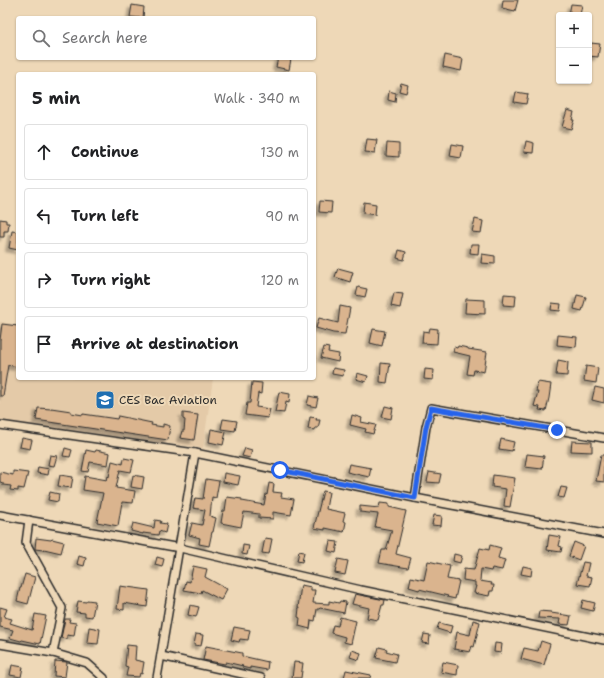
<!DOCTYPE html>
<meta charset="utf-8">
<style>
body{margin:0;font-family:"Shantell Sans",sans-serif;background:#f6f6f6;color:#202124}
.controls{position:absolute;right:12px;top:12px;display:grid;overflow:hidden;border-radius:4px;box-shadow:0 1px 3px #0004}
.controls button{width:36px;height:36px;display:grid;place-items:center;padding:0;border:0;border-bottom:1px solid #e0e0e0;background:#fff;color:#202124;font:20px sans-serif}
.stop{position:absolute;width:12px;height:12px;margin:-9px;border:3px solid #2563eb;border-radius:50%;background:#fff}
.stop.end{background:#2563eb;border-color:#fff;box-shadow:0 1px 4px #0008}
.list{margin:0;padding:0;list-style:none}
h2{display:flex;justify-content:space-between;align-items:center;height:52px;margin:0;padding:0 16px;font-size:17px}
h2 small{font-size:13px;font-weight:400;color:#757577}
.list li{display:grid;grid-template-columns:26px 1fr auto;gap:12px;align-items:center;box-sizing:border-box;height:56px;margin:0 8px 8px;padding:0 8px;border:1px solid #e0e0e0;border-radius:4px}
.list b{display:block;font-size:15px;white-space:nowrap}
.list em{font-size:13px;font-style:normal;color:#757577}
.icon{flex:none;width:22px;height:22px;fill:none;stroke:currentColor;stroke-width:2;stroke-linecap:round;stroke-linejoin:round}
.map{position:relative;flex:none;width:604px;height:678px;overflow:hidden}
.search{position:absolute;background:#fff;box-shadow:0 1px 3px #0004;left:16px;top:16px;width:300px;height:44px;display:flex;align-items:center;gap:10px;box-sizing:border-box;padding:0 14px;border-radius:4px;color:#757577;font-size:15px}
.panel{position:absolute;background:#fff;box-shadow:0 1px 3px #0004;left:16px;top:72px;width:300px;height:308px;border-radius:4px}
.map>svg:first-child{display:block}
.built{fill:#e4caa8}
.building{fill:#dab48e;stroke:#2b2b2b;filter:url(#shadow)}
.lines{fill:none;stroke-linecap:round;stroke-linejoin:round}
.minor-casing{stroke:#2b2b2b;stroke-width:10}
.minor{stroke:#eed8b7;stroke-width:7}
.route{stroke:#2563eb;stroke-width:5}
.labels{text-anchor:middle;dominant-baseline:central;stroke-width:4;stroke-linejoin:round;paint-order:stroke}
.poi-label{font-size:12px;fill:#2b2b2b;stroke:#eed8b7;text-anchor:start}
</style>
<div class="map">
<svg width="604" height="678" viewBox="0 0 604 678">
<defs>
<filter id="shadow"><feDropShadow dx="-3.5" dy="3.5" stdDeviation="1" flood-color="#0004"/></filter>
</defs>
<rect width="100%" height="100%" fill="#eed8b7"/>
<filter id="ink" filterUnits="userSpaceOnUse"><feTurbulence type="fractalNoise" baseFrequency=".025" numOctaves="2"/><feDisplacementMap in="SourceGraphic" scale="8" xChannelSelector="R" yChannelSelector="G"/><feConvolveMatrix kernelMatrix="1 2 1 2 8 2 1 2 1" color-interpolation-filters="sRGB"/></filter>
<g filter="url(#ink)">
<!-- built -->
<polygon class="built" points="0,322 18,325 18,378 213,378 203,448 0,421"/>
<!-- building -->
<g class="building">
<polygon points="503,0 518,0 515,11 502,8"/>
<polygon points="571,4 582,5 580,15 569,15"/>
<polygon points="132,5 144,7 143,18 130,17"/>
<polygon points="591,43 600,44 598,57 589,56"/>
<polygon points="445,55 463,59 461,71 443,67"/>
<polygon points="278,58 291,59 289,70 276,67"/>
<polygon points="401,83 408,85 406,93 399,91"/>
<polygon points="389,91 396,93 395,102 388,100"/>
<polygon points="516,92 528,94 526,104 514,102"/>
<polygon points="567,110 574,112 572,120 574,120 571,129 562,127"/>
<polygon points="367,139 377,140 375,153 365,152"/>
<polygon points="526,141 534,143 533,153 524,152"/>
<polygon points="387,143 399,144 399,157 386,156"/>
<polygon points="452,144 463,146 461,158 450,156"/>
<polygon points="320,201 332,202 331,213 319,212"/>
<polygon points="364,202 376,204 375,215 363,213"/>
<polygon points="0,219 6,220 6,223 9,223 8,231 4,231 4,237 0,237"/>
<polygon points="475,219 483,221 481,233 472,232"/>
<polygon points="12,231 18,232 18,250 9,248"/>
<polygon points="471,244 479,244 478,254 470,253"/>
<polygon points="399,250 406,252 404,260 397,258"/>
<polygon points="482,254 495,256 495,264 481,263"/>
<polygon points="338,268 353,272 350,282 335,277"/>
<polygon points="358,287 367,289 365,297 356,295"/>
<polygon points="394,293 403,294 400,308 391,306"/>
<polygon points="504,294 516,295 515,306 503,305"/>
<polygon points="577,295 586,297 582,311 574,309"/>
<polygon points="466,299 485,300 485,314 465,313"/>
<polygon points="552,303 561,304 560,311 551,310"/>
<polygon points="340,306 350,308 345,334 333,333 316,328 319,318 338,323"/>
<polygon points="2,324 18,326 18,367 8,365 3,396 0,396 0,340"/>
<polygon points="430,328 438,329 437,344 422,343 423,331 429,332"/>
<polygon points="373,329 385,331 382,346 370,343"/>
<polygon points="558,335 577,337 576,347 557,345"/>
<polygon points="458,346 468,348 468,349 487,352 484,372 474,370 473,375 467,374 470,356 453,352 454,347 457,348"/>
<polygon points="324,347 329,348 328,352 339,354 338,362 321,358"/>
<polygon points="558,360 568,362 567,376 556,375"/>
<polygon points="381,363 390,364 387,383 380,382"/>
<polygon points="586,366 598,368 596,383 584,381"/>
<polygon points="333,368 344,370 343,376 332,374"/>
<polygon points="425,369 434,370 433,380 424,379"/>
<polygon points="357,373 368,376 366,382 356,379"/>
<polygon points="252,382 262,383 261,394 258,393 256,407 270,409 268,418 245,415 247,403 250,403"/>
<polygon points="538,382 551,384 549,398 546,411 539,410 540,407 534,406 538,392 536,392"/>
<polygon points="595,387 604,389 604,403 592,400"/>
<polygon points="279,392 290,394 289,403 286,402 284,413 275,412"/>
<polygon points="309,396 318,398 316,407 307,405"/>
<polygon points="385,406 393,408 391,419 382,417"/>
<polygon points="38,408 51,409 51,408 71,411 71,413 83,415 83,414 117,419 118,416 152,423 151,425 163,427 163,424 170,426 168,440 36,420"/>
<polygon points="183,413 198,415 194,440 180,438 182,431 184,431 185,420 183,419"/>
<polygon points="352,415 362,418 361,422 376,425 373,434 365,432 366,429 350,425"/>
<polygon points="310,417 317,418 316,420 320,420 318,428 315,428 315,430 308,429"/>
<polygon points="223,419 237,421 235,431 221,429"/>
<polygon points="211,429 226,432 223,445 209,442"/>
<polygon points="22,438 32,440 30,449 20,447"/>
<polygon points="501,439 514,442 512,451 499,449"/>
<polygon points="572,441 592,442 592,452 571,451"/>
<polygon points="65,448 72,450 70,457 63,456"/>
<polygon points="245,448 252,450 250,458 242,456"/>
<polygon points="86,450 95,452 96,450 110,453 108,465 90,462 88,472 82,471"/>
<polygon points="527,454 544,456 542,469 525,467"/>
<polygon points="50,455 57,456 54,466 48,465"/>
<polygon points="601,455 604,455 604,482 596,481"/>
<polygon points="124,458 134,460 131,472 120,470 116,488 135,491 133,503 122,502 118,526 97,522 103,493 83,490 85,476 107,480 108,476 109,477 112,461 123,464"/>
<polygon points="349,464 371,468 369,477 347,472"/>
<polygon points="38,467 49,469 48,475 37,473"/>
<polygon points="13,471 28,473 24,489 18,488 18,491 10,490 11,486 3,485 3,483 0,482 0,472 13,475"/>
<polygon points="429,472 441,474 439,483 427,482"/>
<polygon points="224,473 240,476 238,485 223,482"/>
<polygon points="60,475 73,477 71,488 58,486"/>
<polygon points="133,475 144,477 142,489 131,487"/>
<polygon points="493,475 515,478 510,507 504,506 506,489 492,487"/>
<polygon points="206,479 219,481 216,498 212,497 210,516 216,518 213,532 212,532 209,546 199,544 200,538 189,535 192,523 202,525 205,510 193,508 195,498 203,499"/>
<polygon points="269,483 274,484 273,492 282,493 281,497 294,499 291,515 273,512 273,519 259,518 259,514 244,512 241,527 221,523 223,511 225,511 227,497 242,499 242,501 264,505 266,494 267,495"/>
<polygon points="561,487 567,488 564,498 558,497"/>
<polygon points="323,491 329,492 326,509 345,513 343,521 346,522 344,532 325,528 325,530 314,528"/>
<polygon points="50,492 59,494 58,502 48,500"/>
<polygon points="380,503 389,504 389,507 406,511 396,554 411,558 408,568 379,563 382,550 386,550 392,530 375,527 378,514 360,512 360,506 379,508"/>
<polygon points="434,515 442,516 441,526 432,525"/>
<polygon points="155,520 161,521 160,523 167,524 165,533 159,531 158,535 143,533 143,534 131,531 133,523 154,528"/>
<polygon points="549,535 561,537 559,546 562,547 561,552 547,550"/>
<polygon points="36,538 51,540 52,539 64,542 61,553 44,549 43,550 35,549"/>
<polygon points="265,538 272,539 269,554 262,553"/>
<polygon points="330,541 338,542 336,553 328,551"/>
<polygon points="574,542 584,546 579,560 569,556"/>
<polygon points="243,545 249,546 247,555 242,554"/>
<polygon points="490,545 501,548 498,558 505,560 502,570 492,568 491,571 481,569 480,581 492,583 491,585 494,585 493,591 490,591 489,596 474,593 476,586 475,586 475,582 463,580 464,569 474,570 480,548 489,550"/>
<polygon points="299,551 304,552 302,562 297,561"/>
<polygon points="454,554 462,556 460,563 453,561"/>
<polygon points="79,556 86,558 84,566 77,564"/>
<polygon points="157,557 164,559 162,567 155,565"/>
<polygon points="338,559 348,561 345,575 335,573"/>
<polygon points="428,561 450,566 447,579 459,581 455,599 447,597 448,596 419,589 419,590 409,587 411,577 424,580"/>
<polygon points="583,562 589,563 586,576 592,577 590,586 577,584"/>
<polygon points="193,566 207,569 205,577 227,589 221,600 202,590 201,593 184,590 186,581 190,582"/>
<polygon points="523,566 532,568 531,576 521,574"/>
<polygon points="25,574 35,577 28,604 17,601 20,588 21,588"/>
<polygon points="301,585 311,587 311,590 315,590 313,603 329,604 329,601 339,603 340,601 346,602 344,613 320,608 319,609 317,609 315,621 311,620 310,629 299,626 300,618 298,617 299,608 298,608"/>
<polygon points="120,586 149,590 147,607 124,603 124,610 117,609"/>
<polygon points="355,594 385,600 384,605 382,605 378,620 367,618 369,608 352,604"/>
<polygon points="87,600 95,601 92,617 85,616 85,613 76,612 78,601 86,602"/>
<polygon points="583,600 595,603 593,611 581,608"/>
<polygon points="190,605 199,607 196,617 188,615"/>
<polygon points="0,607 7,609 4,617 12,619 10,623 32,630 35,614 46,616 40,644 22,640 21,641 10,638 13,630 0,627"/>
<polygon points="539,611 551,612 551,613 571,616 569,625 559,624 560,619 538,618"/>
<polygon points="340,617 356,621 351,644 344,642 345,637 331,633 333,625 338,626"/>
<polygon points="65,619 70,619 69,622 76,623 74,636 67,635 67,639 61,638"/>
<polygon points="473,620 480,622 474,647 472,646 470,652 454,649 457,632 470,635"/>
<polygon points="439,623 452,626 450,633 437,629"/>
<polygon points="89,627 100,629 98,644 87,643"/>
<polygon points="234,627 250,630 248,640 240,639 239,642 231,640"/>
<polygon points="196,634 203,635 201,646 194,645"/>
<polygon points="424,634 430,635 429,644 422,643"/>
<polygon points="541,641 550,644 544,665 521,659 524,648 538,651"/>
<polygon points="495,643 502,644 501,653 494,652"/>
<polygon points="127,645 136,646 135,660 144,662 142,674 140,673 139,677 126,676 128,667 125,666"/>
<polygon points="206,646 242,653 242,656 268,662 267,670 250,667 250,669 242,667 243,666 226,662 225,664 203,660"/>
<polygon points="379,647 387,649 386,651 397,654 395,662 376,658"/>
<polygon points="352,650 361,653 359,660 350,657"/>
<polygon points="55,661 67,662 65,677 54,676"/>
<polygon points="294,662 303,663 301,678 292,678"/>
<polygon points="443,662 458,665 457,675 441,672"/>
<polygon points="12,665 23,667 21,677 10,675"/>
<polygon points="346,670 371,675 370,678 344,678"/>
</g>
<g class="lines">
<defs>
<g id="minor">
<polyline points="0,425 195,453 415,498 604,534"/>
<polyline points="415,498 426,427 431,408 604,438"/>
<polyline points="0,515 180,548 361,590 604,640"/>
<polyline points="29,520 26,543 62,608 53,653"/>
<polyline points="0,644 53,653 87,663 104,678"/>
<polyline points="161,656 261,678"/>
<polyline points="157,678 195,453"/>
</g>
</defs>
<!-- minor casing -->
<use href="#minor" class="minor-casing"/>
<!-- minor -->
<use href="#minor" class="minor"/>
</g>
</g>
<g class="lines" filter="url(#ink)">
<!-- route -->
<polyline class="route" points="280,470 415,498 426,427 431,408 557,430"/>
</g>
<!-- icons -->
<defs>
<symbol id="school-square" viewBox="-11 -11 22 22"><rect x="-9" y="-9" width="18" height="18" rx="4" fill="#1f6fb2" stroke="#eed8b7"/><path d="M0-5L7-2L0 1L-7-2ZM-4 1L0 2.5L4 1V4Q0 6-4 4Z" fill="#fff"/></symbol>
</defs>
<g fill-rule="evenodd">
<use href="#school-square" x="94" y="389" width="22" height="22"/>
</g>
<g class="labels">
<!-- poi labels -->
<g class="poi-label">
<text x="119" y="400">CES Bac Aviation</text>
</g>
</g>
</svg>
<div class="controls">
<button>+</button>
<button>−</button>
</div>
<div class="stop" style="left:280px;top:470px"></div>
<div class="stop end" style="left:557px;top:430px"></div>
<div class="search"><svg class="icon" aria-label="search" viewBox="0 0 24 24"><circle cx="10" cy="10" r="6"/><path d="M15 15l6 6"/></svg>Search here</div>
<section class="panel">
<h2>5 min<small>Walk · 340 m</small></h2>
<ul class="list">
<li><svg class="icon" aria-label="ahead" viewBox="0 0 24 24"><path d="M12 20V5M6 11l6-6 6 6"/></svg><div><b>Continue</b></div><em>130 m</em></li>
<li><svg class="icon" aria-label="left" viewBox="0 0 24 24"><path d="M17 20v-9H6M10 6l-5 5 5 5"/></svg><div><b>Turn left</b></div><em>90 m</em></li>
<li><svg class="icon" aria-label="right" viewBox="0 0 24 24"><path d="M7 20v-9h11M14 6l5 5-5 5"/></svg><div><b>Turn right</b></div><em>120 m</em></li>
<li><svg class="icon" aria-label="arrive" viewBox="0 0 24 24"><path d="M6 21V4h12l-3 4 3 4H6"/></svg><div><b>Arrive at destination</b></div></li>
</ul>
</section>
</div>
